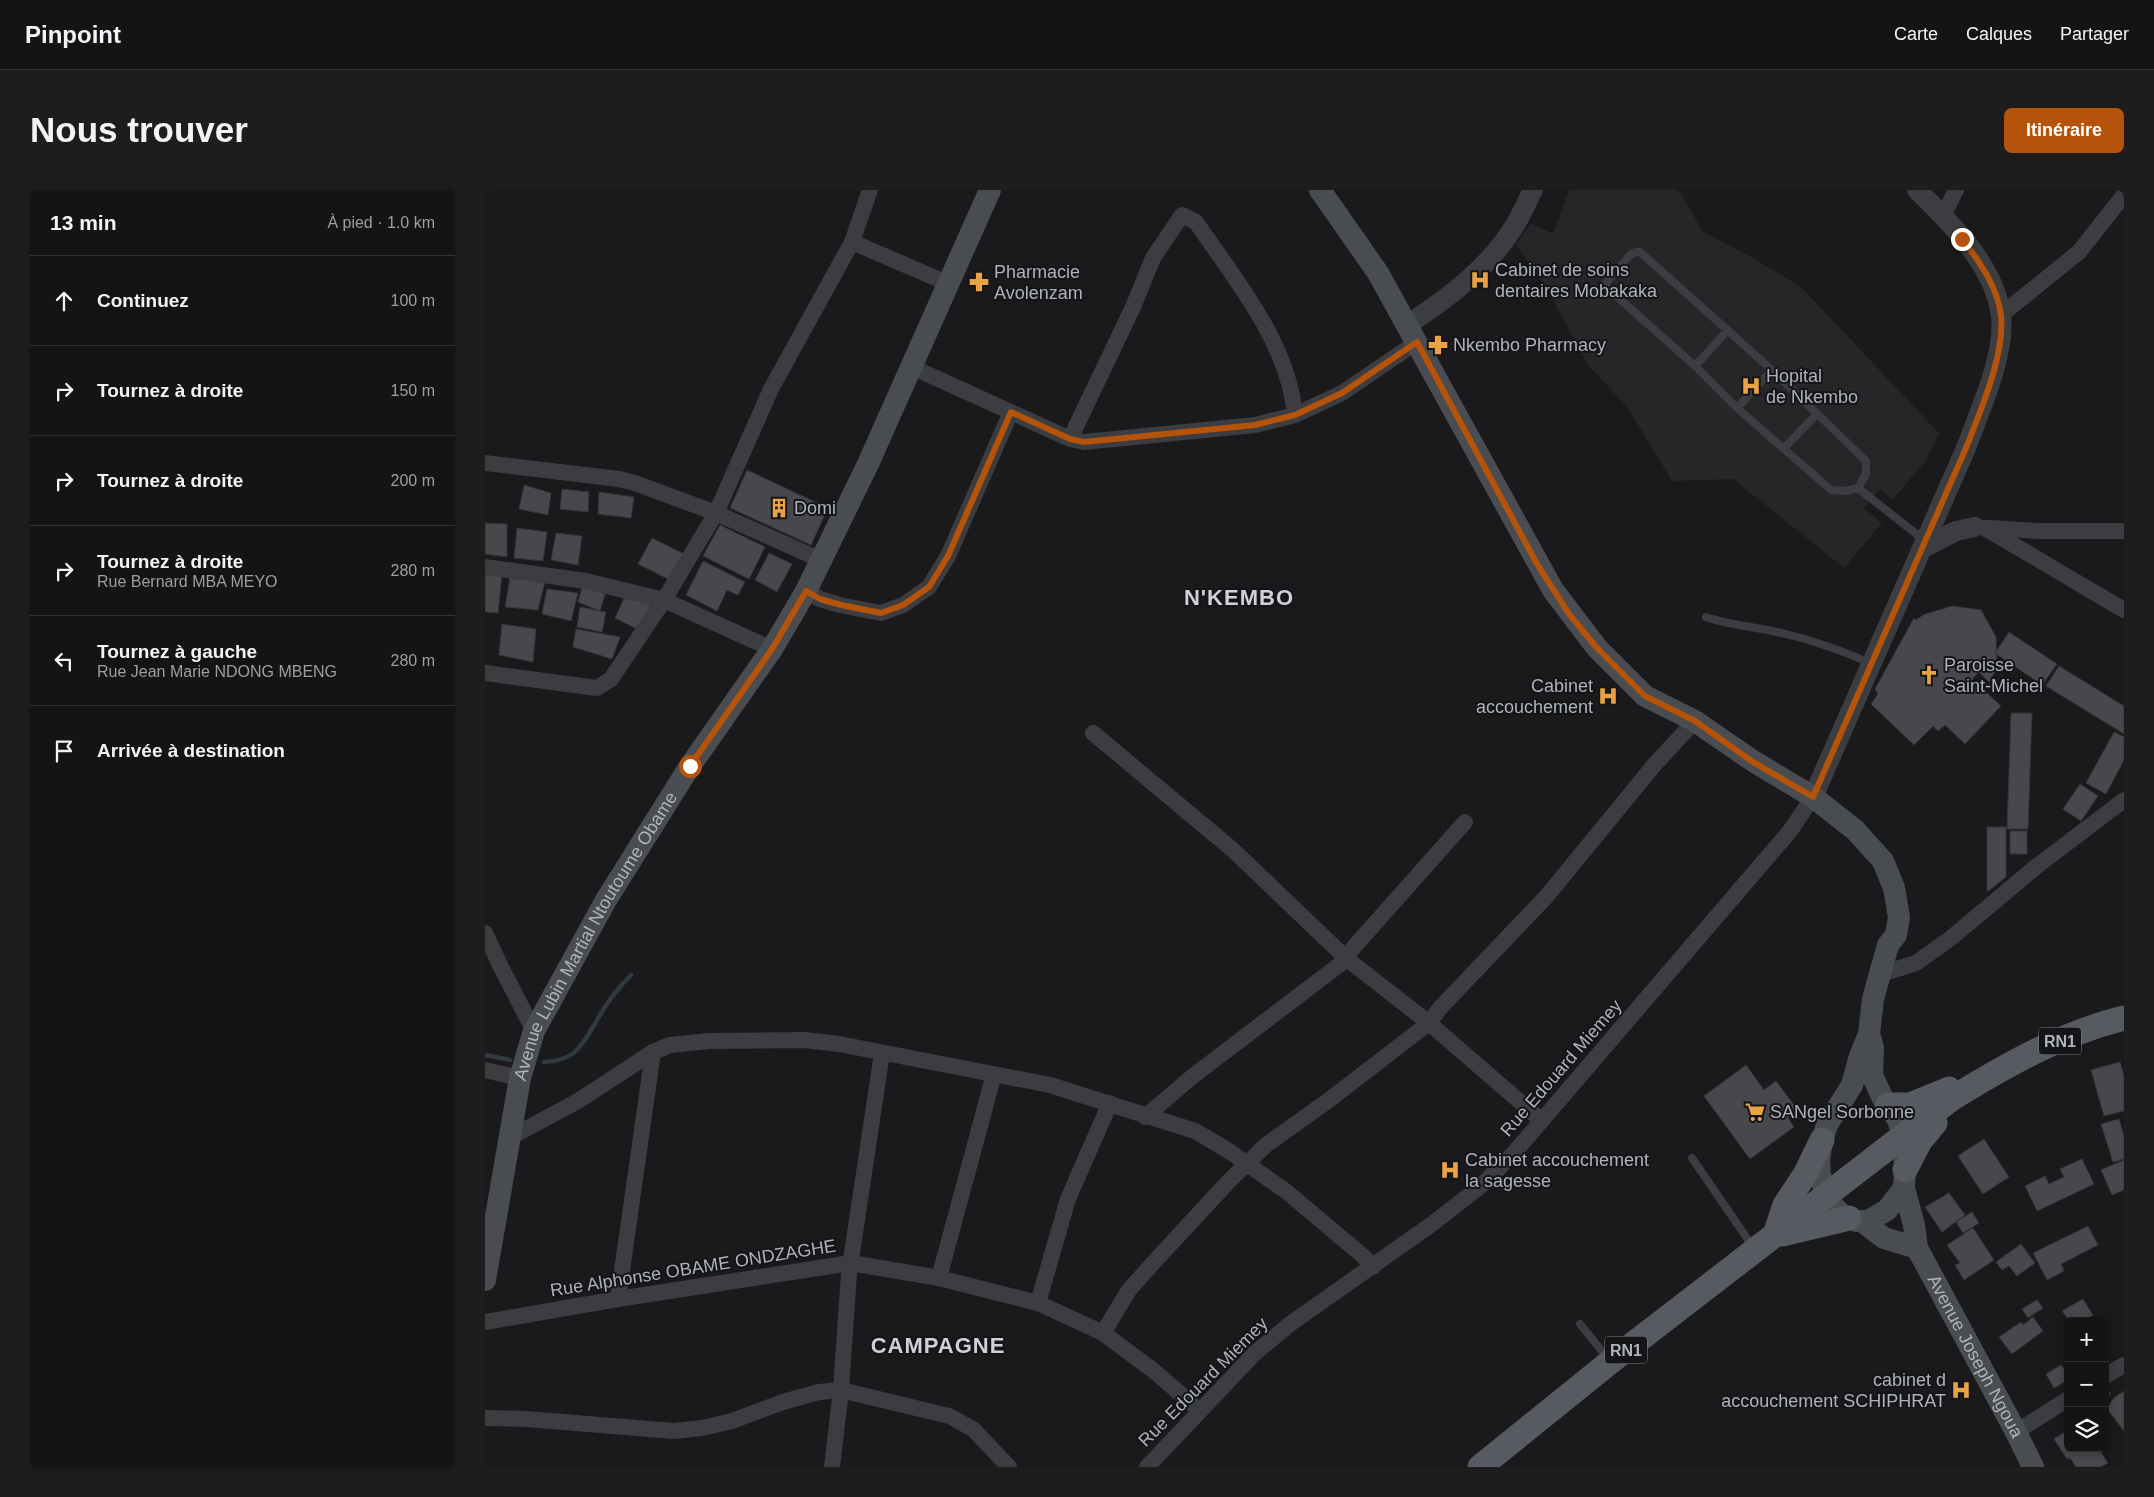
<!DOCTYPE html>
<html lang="fr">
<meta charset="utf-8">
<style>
body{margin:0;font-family:Helvetica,sans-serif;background:#1d1d1e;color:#f1f3f6}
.controls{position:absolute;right:15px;bottom:15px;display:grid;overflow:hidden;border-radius:8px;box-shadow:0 2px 8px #0003}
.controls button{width:45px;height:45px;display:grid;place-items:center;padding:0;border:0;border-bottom:1px solid #333334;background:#141415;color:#f1f3f6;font:25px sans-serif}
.stop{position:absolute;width:15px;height:15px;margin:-11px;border:4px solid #b45309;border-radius:50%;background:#fff}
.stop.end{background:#b45309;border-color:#fff;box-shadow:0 1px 5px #0008}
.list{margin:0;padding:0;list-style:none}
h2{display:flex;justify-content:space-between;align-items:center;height:65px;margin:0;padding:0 20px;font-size:21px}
h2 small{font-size:16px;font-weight:400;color:#9d9ea0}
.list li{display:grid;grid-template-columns:32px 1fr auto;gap:15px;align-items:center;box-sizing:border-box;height:90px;padding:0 20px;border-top:1px solid #333334}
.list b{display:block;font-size:19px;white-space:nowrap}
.list p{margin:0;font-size:16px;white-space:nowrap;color:#9d9ea0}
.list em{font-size:16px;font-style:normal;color:#9d9ea0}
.icon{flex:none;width:28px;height:28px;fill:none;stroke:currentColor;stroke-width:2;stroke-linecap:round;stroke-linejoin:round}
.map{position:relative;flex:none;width:1639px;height:1277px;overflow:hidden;border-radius:8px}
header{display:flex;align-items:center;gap:30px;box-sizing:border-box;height:70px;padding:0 25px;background:#141415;border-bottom:1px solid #333334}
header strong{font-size:24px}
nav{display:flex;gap:28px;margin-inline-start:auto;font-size:18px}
.intro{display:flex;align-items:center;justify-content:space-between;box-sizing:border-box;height:120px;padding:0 30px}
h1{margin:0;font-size:35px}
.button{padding:12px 22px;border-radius:8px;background:#b45309;color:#fff;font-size:18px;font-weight:700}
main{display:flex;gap:30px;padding:0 30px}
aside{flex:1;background:#141415;border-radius:8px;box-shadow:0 2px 8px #0003}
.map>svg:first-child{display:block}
.built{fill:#262629}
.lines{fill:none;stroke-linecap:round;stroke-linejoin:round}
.stream{stroke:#303a40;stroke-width:4.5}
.building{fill:#47484c;stroke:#343538}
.service{stroke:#3b3d41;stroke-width:8}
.minor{stroke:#3b3d41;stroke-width:16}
.tertiary{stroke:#3b3d41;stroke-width:20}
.secondary{stroke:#494c51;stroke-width:22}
.primary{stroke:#575a60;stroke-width:25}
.route{stroke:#b45309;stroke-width:6}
.labels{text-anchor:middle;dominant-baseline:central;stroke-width:4;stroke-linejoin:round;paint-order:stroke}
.shield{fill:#151517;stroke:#7f848a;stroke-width:1}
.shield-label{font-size:16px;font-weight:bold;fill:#adb3bb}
.poi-label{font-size:18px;fill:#adb3bb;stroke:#151517;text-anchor:start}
.street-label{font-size:18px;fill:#adb3bb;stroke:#151517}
.district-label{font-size:22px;font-weight:bold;letter-spacing:1px;fill:#ced1d7;stroke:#151517}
</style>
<header>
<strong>Pinpoint</strong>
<nav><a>Carte</a><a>Calques</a><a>Partager</a></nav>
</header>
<div class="intro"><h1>Nous trouver</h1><a class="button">Itinéraire</a></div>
<main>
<aside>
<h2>13 min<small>À pied · 1.0 km</small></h2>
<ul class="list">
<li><svg class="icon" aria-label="ahead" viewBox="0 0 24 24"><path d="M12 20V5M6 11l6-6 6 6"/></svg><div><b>Continuez</b></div><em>100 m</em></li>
<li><svg class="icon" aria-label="right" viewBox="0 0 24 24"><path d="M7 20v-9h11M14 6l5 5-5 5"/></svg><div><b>Tournez à droite</b></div><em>150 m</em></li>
<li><svg class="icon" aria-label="right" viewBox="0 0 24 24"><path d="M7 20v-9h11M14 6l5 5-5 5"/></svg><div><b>Tournez à droite</b></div><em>200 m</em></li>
<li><svg class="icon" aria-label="right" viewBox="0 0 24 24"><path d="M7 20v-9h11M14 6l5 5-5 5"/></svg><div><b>Tournez à droite</b><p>Rue Bernard MBA MEYO</p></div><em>280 m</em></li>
<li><svg class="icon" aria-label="left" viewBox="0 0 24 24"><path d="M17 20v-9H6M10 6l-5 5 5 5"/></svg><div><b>Tournez à gauche</b><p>Rue Jean Marie NDONG MBENG</p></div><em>280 m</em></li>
<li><svg class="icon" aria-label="arrive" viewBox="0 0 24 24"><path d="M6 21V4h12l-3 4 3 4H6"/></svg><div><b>Arrivée à destination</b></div></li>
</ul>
</aside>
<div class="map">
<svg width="1639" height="1277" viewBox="0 0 1639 1277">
<rect width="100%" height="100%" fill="#1a1a1c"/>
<!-- built -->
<polygon class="built" points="1084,0 1191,0 1196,3 1218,42 1265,66 1316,97 1454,243 1440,272 1407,310 1396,299 1386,308 1379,318 1397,333 1359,378 1248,289 1187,291 1142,217 1103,175 1062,99 1031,55 1046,33 1068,44"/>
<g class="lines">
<!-- stream -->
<g class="stream">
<polyline points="0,865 25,870"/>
<path d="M 59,872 C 91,871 96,856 111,832 C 120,815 132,799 146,785"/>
</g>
</g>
<!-- building -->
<g class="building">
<polygon points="262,280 343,318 326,355 245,318"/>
<polygon points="39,295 66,303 63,325 34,319"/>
<polygon points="77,299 104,302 103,322 75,319"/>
<polygon points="114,302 149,307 146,328 113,324"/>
<polygon points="0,333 22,334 22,367 0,364"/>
<polygon points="235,335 280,357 264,389 218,366"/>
<polygon points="32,338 62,342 58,371 29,368"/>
<polygon points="71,343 97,346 93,375 66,370"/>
<polygon points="167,348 201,365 187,391 153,374"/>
<polygon points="284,363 307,374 292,402 270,390"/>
<polygon points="218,371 260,392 253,405 242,400 232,421 201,405"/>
<polygon points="0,382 17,384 13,423 0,422"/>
<polygon points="25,388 60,391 53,420 20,417"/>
<polygon points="98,394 121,401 115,421 93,412"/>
<polygon points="62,399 93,403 86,431 57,424"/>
<polygon points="141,404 166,414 154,440 130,428"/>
<polygon points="1467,416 1496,420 1511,447 1512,478 1504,492 1494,482 1487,489 1516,516 1480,554 1460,535 1453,541 1448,536 1429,555 1386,514 1393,504 1390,499 1429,428 1431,430 1438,425"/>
<polygon points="95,417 121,422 117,442 92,437"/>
<polygon points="17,434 51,439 48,472 14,465"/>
<polygon points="91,439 135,447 127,469 88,457"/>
<polygon points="1524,442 1572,474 1557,495 1510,463"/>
<polygon points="1574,476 1639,516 1639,544 1561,496"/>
<polygon points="1526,523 1547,523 1543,639 1522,639"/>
<polygon points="1629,542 1639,547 1639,570 1621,604 1601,593"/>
<polygon points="1595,594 1613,606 1596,631 1578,619"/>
<polygon points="1502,637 1521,637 1521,687 1502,702"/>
<rect x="1525" y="641" width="17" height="23"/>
<polygon points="1635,872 1639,886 1639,921 1619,926 1606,880"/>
<polygon points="1261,875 1279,900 1291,891 1312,919 1303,928 1309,937 1265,969 1219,906"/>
<polygon points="1634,929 1639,946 1639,969 1628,972 1616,934"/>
<polygon points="1499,949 1524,987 1498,1004 1473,966"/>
<polygon points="1597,969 1609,994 1552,1021 1540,996 1560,986 1564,994 1579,987 1575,979"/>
<polygon points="1639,970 1639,1000 1627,1005 1616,980"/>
<polygon points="1464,1003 1480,1025 1457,1042 1440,1017"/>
<polygon points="1487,1022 1494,1033 1478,1043 1471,1032"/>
<polygon points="1603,1036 1613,1055 1576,1074 1579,1081 1562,1090 1548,1063"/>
<polygon points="1488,1038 1509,1070 1479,1090 1470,1075 1475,1073 1462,1055"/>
<polygon points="1536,1054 1550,1073 1532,1086 1524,1076 1517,1080 1511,1072"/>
<polygon points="1598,1109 1608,1125 1599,1131 1585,1131 1577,1121"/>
<polygon points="1552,1110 1558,1118 1543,1128 1537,1119"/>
<polygon points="1548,1127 1558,1141 1527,1164 1514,1147 1536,1132 1538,1135"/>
<polygon points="1576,1175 1583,1185 1583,1190 1569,1198 1561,1184"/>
<polygon points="1621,1198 1626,1204 1620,1208 1620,1199"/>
<polygon points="1639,1201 1639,1241 1623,1220 1624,1215 1629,1208"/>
<polygon points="1583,1240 1583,1258 1613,1258 1623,1273 1616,1277 1591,1277 1585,1268 1582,1269 1569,1249"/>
</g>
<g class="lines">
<!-- service -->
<g class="service">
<polygon points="1151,62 1155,62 1287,180 1381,271 1381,284 1373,298 1360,301 1346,300 1252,218 1210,176 1120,96 1120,94 1146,64"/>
<polyline points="1210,176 1243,140"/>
<polyline points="1252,218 1287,180"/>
<polyline points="1299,258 1332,224"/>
<polyline points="1373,298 1439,350"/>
<path d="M 1221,427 C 1247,436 1274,437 1301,444 C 1330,451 1358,461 1385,473"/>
<polyline points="1207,968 1268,1057"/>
<polyline points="1095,1134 1124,1170"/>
</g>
<!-- minor -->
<g class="minor">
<polyline points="1458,26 1471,0"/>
<polyline points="367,52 462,93"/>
<polyline points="1516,125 1594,62 1639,5"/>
<polyline points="427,177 585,249 599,252 770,235 810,225 857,203 932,152"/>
<path d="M 585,249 L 648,117 L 668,68 L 697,25 L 711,32 C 751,91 803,152 810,225"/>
<polyline points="0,273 134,289 150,293 231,323 336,370"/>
<polyline points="1500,338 1639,420"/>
<polyline points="1504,338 1552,341 1639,341"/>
<polyline points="0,377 101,391 179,410 287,459"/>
<polyline points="321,401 335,409 355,415 396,423 418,415 444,397 463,366 526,222"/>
<polyline points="0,483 112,498 126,489 179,410 231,323 286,199 367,52 385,0"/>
<polyline points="608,543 748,660 862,769 944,833 1056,930"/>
<polyline points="0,743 16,777 49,841"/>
<polyline points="860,767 980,632"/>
<polyline points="1396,784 1431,773 1466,748 1552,676 1639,610"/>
<polyline points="0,880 35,888"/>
<polyline points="660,927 708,886 862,769"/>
<polyline points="26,947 93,911 168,862 185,855 224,851 319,850 354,854 565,895 710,941 744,961 802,1002 878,1066 888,1077"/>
<polyline points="454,1088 509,884"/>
<polyline points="133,1109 168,862"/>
<polyline points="553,1113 583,1009 625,913"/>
<polyline points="0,1132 133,1109 366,1073 454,1088 553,1113 618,1143 669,1181 714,1220"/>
<polyline points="618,1143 644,1100 669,1072 744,991 781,955 844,910 944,833 955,818 1061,707 1170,574 1210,531"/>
<polyline points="1620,1186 1639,1175"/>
<polyline points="0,1228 41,1229 189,1241 217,1238 247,1231 298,1212 334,1202 356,1200 464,1226 488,1239 524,1277"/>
<polyline points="1531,1242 1583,1209"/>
<polyline points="347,1277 356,1200 364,1083 397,863"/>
<polyline points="662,1277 770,1163 805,1134 947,1034 997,995 1028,964 1305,641 1328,607"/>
</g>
<!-- tertiary -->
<g class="tertiary">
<path d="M 922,135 C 962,109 1005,77 1030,35 C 1037,24 1042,11 1048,0"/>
<polyline points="1438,358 1471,341 1490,337"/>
<path d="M 1328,607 L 1481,258 C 1494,223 1521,163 1516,126 C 1510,76 1466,33 1432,0"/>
</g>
<!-- secondary -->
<g class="secondary">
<polyline points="835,0 893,83 1068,400 1112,458 1160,506 1210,531 1268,571 1328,607 1370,640 1398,671 1409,698 1414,727 1411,745 1403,755 1388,809 1384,844 1375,866 1367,895 1342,935 1337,950 1334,970 1335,985 1341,1004 1348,1016 1357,1025 1371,1031 1383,1031 1402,1020 1419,998"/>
<path id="s1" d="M 1386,850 L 1388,858 L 1387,885 L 1399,911 L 1407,920 L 1414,932 L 1418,947 L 1420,980 L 1419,998 L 1429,1035 L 1432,1058 L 1531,1242 L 1548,1277"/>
<polyline points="1378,1032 1399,1048 1432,1058"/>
<path id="s2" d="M 0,1090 L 35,888 L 49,841 L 121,710 L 205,576 L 287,459 L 321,401 L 383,274 L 505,0"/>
</g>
<!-- primary -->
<g class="primary">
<polyline points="1403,915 1425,915 1464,899"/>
<polyline points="1420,980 1435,951 1450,933"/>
<polyline points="1297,1044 1364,1028"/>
<polyline points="1290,1045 1300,1015 1321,983 1337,950"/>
<path d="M 995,1277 L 1125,1172 L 1466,909 C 1520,876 1577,843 1639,828"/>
</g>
</g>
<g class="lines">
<!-- route -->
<path class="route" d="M 205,576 L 287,459 L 321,401 L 335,409 L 356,415 L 396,423 L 418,415 L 444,397 L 463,366 L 526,222 L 585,249 L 599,252 L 770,235 L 810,225 L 857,203 L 932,152 L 1052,374 L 1084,424 L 1112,458 L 1160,506 L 1210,531 L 1268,572 L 1328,607 L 1481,258 C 1495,222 1520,165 1516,126 C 1513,97 1494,71 1477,49"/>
</g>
<!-- icons -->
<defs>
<symbol id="hospital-bare" viewBox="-9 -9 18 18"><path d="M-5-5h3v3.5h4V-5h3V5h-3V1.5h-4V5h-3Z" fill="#e9a346" stroke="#151517" stroke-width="2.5" paint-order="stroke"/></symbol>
<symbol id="pharmacy-bare" viewBox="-9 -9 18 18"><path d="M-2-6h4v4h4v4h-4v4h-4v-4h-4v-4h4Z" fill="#e9a346" stroke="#151517" stroke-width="2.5" paint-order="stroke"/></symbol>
<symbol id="building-bare" viewBox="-9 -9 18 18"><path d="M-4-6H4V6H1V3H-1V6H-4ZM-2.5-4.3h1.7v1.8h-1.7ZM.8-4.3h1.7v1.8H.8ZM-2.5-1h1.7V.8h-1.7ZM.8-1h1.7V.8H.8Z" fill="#e9a346" stroke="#151517" stroke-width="2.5" paint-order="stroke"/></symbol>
<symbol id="church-bare" viewBox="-9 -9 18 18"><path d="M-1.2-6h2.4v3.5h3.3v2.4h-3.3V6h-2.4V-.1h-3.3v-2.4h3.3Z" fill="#e9a346" stroke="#151517" stroke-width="2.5" paint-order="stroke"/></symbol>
<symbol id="supermarket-bare" viewBox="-9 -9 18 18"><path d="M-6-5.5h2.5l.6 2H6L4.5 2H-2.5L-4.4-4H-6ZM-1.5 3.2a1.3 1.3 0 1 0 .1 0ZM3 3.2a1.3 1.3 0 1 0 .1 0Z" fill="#e9a346" stroke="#151517" stroke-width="2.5" paint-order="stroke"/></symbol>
</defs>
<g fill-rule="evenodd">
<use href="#hospital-bare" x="981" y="76" width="28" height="28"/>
<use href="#pharmacy-bare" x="480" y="78" width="28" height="28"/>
<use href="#pharmacy-bare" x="939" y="141" width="28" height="28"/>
<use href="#hospital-bare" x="1252" y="182" width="28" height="28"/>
<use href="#building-bare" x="280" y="304" width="28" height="28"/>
<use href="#church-bare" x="1430" y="471" width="28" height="28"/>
<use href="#hospital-bare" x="1109" y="492" width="28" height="28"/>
<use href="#supermarket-bare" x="1256" y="908" width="28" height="28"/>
<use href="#hospital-bare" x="951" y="966" width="28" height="28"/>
<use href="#hospital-bare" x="1462" y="1186" width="28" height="28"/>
</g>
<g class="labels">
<!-- shield labels -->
<g class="shield">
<rect x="1554" y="837.5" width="42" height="27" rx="4"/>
<rect x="1120" y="1146.5" width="42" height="27" rx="4"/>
</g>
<g class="shield-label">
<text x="1575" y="851">RN1</text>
<text x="1141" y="1160">RN1</text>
</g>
<!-- poi labels -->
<g class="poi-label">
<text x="1010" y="80">Cabinet de soins<tspan x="1010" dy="21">dentaires Mobakaka</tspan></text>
<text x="509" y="82">Pharmacie<tspan x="509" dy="21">Avolenzam</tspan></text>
<text x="968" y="155">Nkembo Pharmacy</text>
<text x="1281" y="186">Hopital<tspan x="1281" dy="21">de Nkembo</tspan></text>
<text x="309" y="318">Domi</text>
<text x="1459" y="475">Paroisse<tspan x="1459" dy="21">Saint-Michel</tspan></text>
<text x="1108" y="496" text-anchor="end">Cabinet<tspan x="1108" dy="21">accouchement</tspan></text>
<text x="1285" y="922">SANgel Sorbonne</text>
<text x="980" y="970">Cabinet accouchement<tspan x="980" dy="21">la sagesse</tspan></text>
<text x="1461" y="1190" text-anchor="end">cabinet d<tspan x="1461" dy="21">accouchement SCHIPHRAT</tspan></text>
</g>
<!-- street labels -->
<g class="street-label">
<text stroke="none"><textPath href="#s2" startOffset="366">Avenue Lubin Martial Ntoutoume Obame</textPath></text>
<text transform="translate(1076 878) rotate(-49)">Rue Edouard Miemey</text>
<text transform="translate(208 1078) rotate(-9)">Rue Alphonse OBAME ONDZAGHE</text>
<text stroke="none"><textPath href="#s1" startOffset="341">Avenue Joseph Ngoua</textPath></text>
<text transform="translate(718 1192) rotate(-45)">Rue Edouard Miemey</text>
</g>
<!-- district labels -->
<g class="district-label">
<text x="754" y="407">N'KEMBO</text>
<text x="453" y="1155">CAMPAGNE</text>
</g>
</g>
</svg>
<div class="controls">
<button>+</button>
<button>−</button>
<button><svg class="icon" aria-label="layers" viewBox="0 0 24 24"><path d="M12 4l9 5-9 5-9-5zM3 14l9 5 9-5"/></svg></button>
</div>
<div class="stop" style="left:205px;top:576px"></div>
<div class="stop end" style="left:1477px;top:49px"></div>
</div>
</main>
